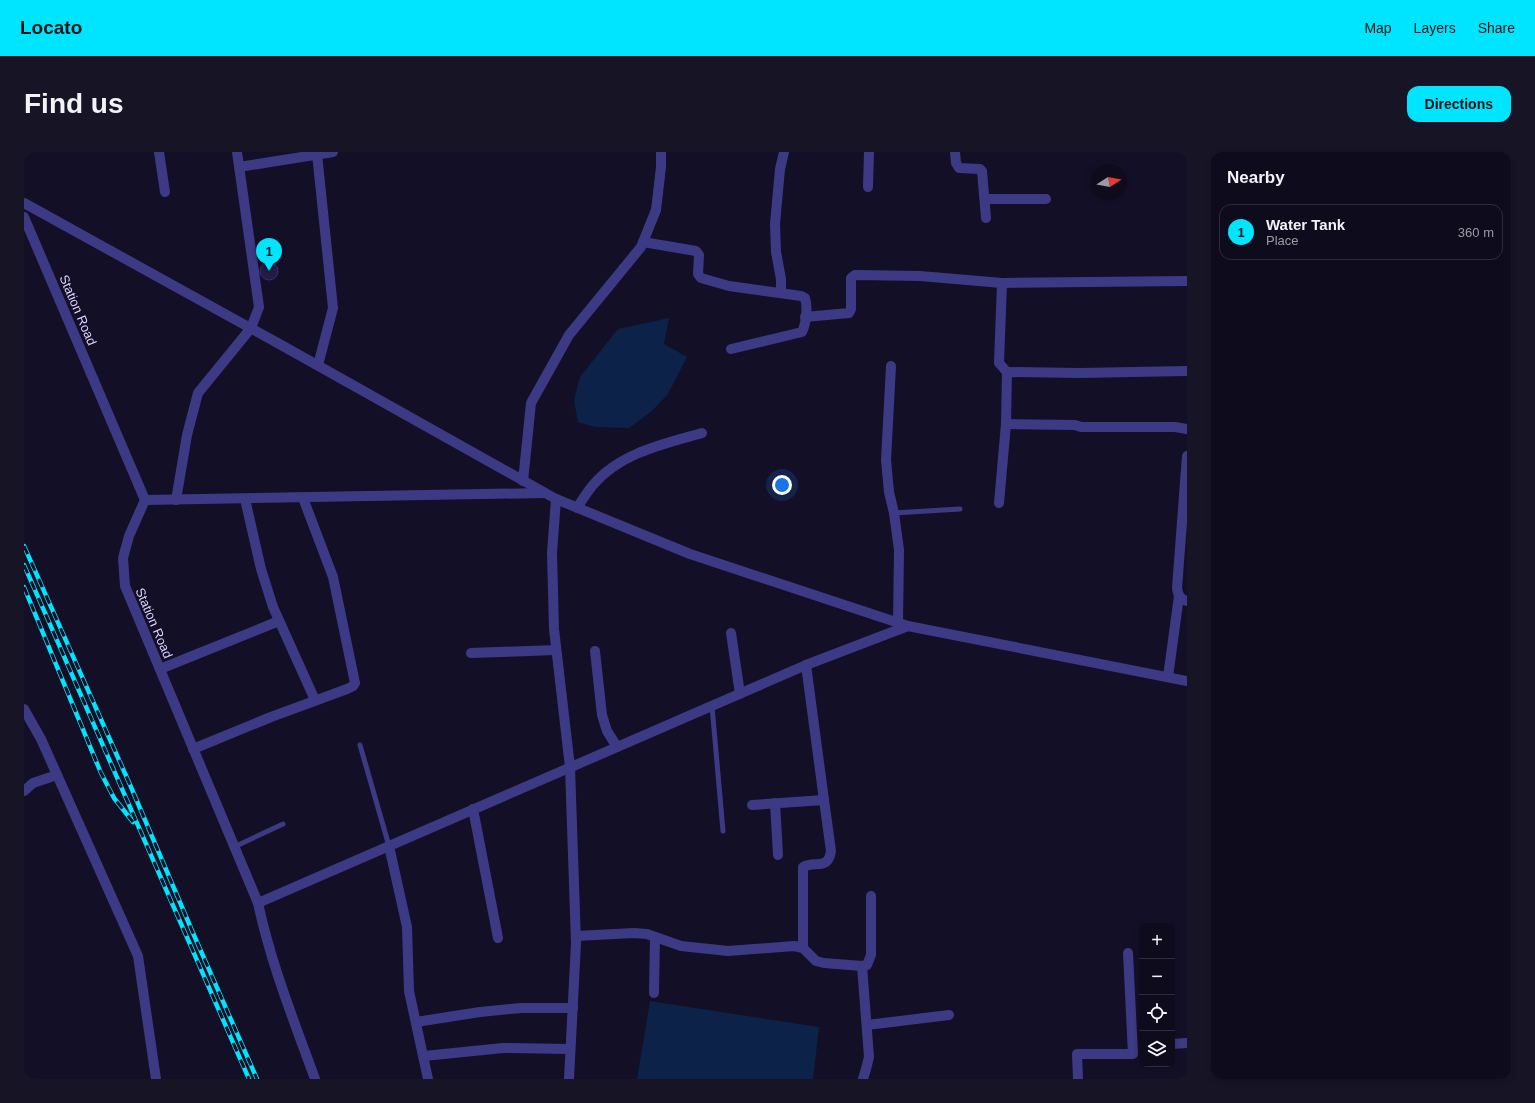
<!DOCTYPE html>
<meta charset="utf-8">
<style>
body{margin:0;font-family:Helvetica,sans-serif;background:#171425;color:#f1f3f6}
.controls{position:absolute;right:12px;bottom:12px;display:grid;overflow:hidden;border-radius:8px;box-shadow:0 2px 6px #0003}
.controls button{width:36px;height:36px;display:grid;place-items:center;padding:0;border:0;border-bottom:1px solid #2e2b3b;background:#0e0b1c;color:#f1f3f6;font:20px sans-serif}
.compass{position:absolute;left:1067px;top:12px;width:36px;height:36px;border-radius:50%;background:#0e0b1c;box-shadow:0 2px 6px #0003;rotate:79deg}
.you{position:absolute;left:758px;top:333px;width:14px;height:14px;margin:-10px;border:3px solid #fff;border-radius:50%;background:#1a73e8;box-shadow:0 0 0 6px #1a73e833}
.badge{display:grid;place-items:center;width:26px;height:26px;border-radius:50%;background:#00e5ff;color:#111;font-size:13px;font-weight:700}
.pin{position:absolute;translate:-50% -33px;filter:drop-shadow(0 1px 2px #0008)}
.pin::after{content:'';position:absolute;top:21px;width:14px;height:12px;background:inherit;clip-path:polygon(0 0,100% 0,50% 100%)}
.list{margin:0;padding:0;list-style:none}
h2{display:flex;justify-content:space-between;align-items:center;height:52px;margin:0;padding:0 16px;font-size:17px}
h2 small{font-size:13px;font-weight:400;color:#9b9ba3}
.list li{display:grid;grid-template-columns:26px 1fr auto;gap:12px;align-items:center;box-sizing:border-box;height:56px;margin:0 8px 8px;padding:0 8px;border:1px solid #2e2b3b;border-radius:12px}
.list b{display:block;font-size:15px;white-space:nowrap}
.list p{margin:0;font-size:13px;white-space:nowrap;color:#9b9ba3}
.list em{font-size:13px;font-style:normal;color:#9b9ba3}
.icon{flex:none;width:22px;height:22px;fill:none;stroke:currentColor;stroke-width:2;stroke-linecap:round;stroke-linejoin:round}
.map{position:relative;flex:none;width:1163px;height:927px;overflow:hidden;border-radius:12px}
header{display:flex;align-items:center;gap:24px;box-sizing:border-box;height:56px;padding:0 20px;background:#00e5ff;color:#111}
header strong{font-size:19px}
nav{display:flex;gap:22px;margin-inline-start:auto;font-size:14px}
.intro{display:flex;align-items:center;justify-content:space-between;box-sizing:border-box;height:96px;padding:0 24px}
h1{margin:0;font-size:28px}
.button{padding:10px 18px;border-radius:12px;background:#00e5ff;color:#111;font-size:14px;font-weight:700}
main{display:flex;gap:24px;padding:0 24px}
aside{flex:1;background:#0e0b1c;border-radius:12px;box-shadow:0 2px 6px #0003}
.map>svg:first-child{display:block}
.water{fill:#0c2248}
.building{fill:#241b47;stroke:#3b2d73}
.lines{fill:none;stroke-linecap:round;stroke-linejoin:round}
.service{stroke:#3d3a85;stroke-width:5}
.minor{stroke:#3d3a85;stroke-width:10}
.tertiary{stroke:#3d3a85;stroke-width:10}
.rail-casing{stroke:#00e5ff;stroke-width:4.5}
.rail{stroke:#130f26;stroke-width:3;stroke-dasharray:9;stroke-linecap:butt}
.labels{text-anchor:middle;dominant-baseline:central;stroke-width:4;stroke-linejoin:round;paint-order:stroke}
.street-label{font-size:13px;fill:#d9d4ff;stroke:#130f26}
</style>
<header>
<strong>Locato</strong>
<nav><a>Map</a><a>Layers</a><a>Share</a></nav>
</header>
<div class="intro"><h1>Find us</h1><a class="button">Directions</a></div>
<main>
<div class="map">
<svg width="1163" height="927" viewBox="0 0 1163 927">
<rect width="100%" height="100%" fill="#130f26"/>
<!-- water -->
<g class="water">
<polygon points="645,166 640,192 663,205 644,242 628,259 605,276 571,275 554,270 550,248 556,225 594,177"/>
<polygon points="626,849 795,875 789,927 613,927"/>
</g>
<!-- building -->
<circle class="building" cx="245" cy="119" r="9"/>
<g class="lines">
<!-- service -->
<g class="service">
<polyline points="870,361 936,357"/>
<polyline points="688,554 699,679"/>
<polyline points="336,593 365,694"/>
<polyline points="210,695 259,672"/>
</g>
<!-- minor -->
<g class="minor">
<polyline points="135,0 141,40"/>
<polyline points="931,0 932,11 935,16 956,17 958,19 962,66"/>
<polyline points="293,2 309,156 294,213"/>
<polyline points="215,15 309,0"/>
<polyline points="844,35 845,0"/>
<polyline points="961,47 1022,47"/>
<polyline points="0,51 259,194 532,347 666,402 884,474"/>
<path d="M 0,65 L 121,348 L 105,384 L 99,406 L 101,434 L 234,751 C 247,812 270,869 291,927"/>
<path d="M 619,90 L 672,99 L 675,103 L 674,122 L 677,126 L 705,134 L 777,144 L 781,146 C 784,155 782,172 778,180 L 707,197"/>
<polyline points="757,141 757,127 752,100 751,72 756,17 760,0"/>
<polyline points="781,165 825,161 827,157 827,126 831,123 896,124 978,131 1163,129"/>
<polyline points="867,214 862,308 865,340 870,361 875,398 874,471"/>
<polyline points="983,220 1056,221 1163,219"/>
<polyline points="982,272 1051,273 1057,275 1151,275 1163,277"/>
<path d="M 1163,304 L 1153,436 C 1154,443 1156,447 1163,449"/>
<polyline points="499,329 507,251 545,183 617,95 632,58 637,15 637,0"/>
<polyline points="221,347 237,417 249,455 291,548"/>
<polyline points="532,347 528,401 530,477 546,615 552,791 545,927"/>
<polyline points="121,348 521,341"/>
<polyline points="152,348 163,283 174,241 227,176 235,155 213,0"/>
<polyline points="975,351 982,272 983,220 975,211 978,131"/>
<path d="M 553,356 C 558,348 563,340 569,333 C 596,301 639,292 678,281"/>
<polyline points="707,481 716,542"/>
<polyline points="571,499 578,563 583,579 593,595"/>
<polyline points="447,501 532,498"/>
<polyline points="782,513 800,648"/>
<polyline points="136,517 255,469"/>
<polyline points="1144,525 1155,444"/>
<polyline points="169,597 247,565 323,537 329,534 331,531 309,425 279,346"/>
<polyline points="0,639 9,631 33,623"/>
<polyline points="751,651 754,703"/>
<path d="M 728,653 L 800,648 L 807,699 C 804,719 791,708 779,715 L 779,796"/>
<polyline points="449,657 474,786"/>
<polyline points="365,694 383,775 385,839 404,927"/>
<polyline points="552,784 610,781 623,782 657,794 704,799 770,794 779,796 792,809 800,811 838,814 843,813 847,803 847,744"/>
<polyline points="838,814 845,905 842,917 839,927"/>
<polyline points="630,841 631,785"/>
<polyline points="392,870 456,860 497,856 549,856"/>
<polyline points="843,873 925,863"/>
<polyline points="1148,892 1163,891"/>
<polyline points="400,904 479,896 546,897"/>
<polyline points="1054,927 1053,902 1109,902 1104,801"/>
</g>
<!-- tertiary -->
<g class="tertiary">
<polyline points="0,557 17,587 114,804 132,927"/>
<polyline points="234,751 782,513 884,474 1163,529"/>
</g>
<defs>
<g id="rail">
<polyline points="0,394 107,635 169,781 233,927"/>
<polyline points="0,413 225,927"/>
<polyline points="0,435 77,621 90,646 109,670"/>
</g>
</defs>
<!-- rail casing -->
<use href="#rail" class="rail-casing"/>
<!-- rail -->
<use href="#rail" class="rail"/>
</g>
<g class="labels">
<!-- street labels -->
<g class="street-label">
<text transform="translate(54 158) rotate(67)">Station Road</text>
<text transform="translate(130 471) rotate(67)">Station Road</text>
</g>
</g>
</svg>
<div class="controls">
<button>+</button>
<button>−</button>
<button><svg class="icon" aria-label="locate" viewBox="0 0 24 24"><circle cx="12" cy="12" r="6"/><path d="M12 2v4M12 18v4M2 12h4M18 12h4"/></svg></button>
<button><svg class="icon" aria-label="layers" viewBox="0 0 24 24"><path d="M12 4l9 5-9 5-9-5zM3 14l9 5 9-5"/></svg></button>
</div>
<svg class="compass" viewBox="-18 -18 36 36"><path d="M0-13l5 13h-10z" fill="#e53935"/><path d="M0 13l5-13h-10z" fill="#9b9ba3"/></svg>
<div class="you"></div>
<div class="pin badge" style="left:245px;top:119px">1</div>
</div>
<aside>
<h2>Nearby<small></small></h2>
<ul class="list">
<li><span class="badge">1</span><div><b>Water Tank</b><p>Place</p></div><em>360 m</em></li>
</ul>
</aside>
</main>
